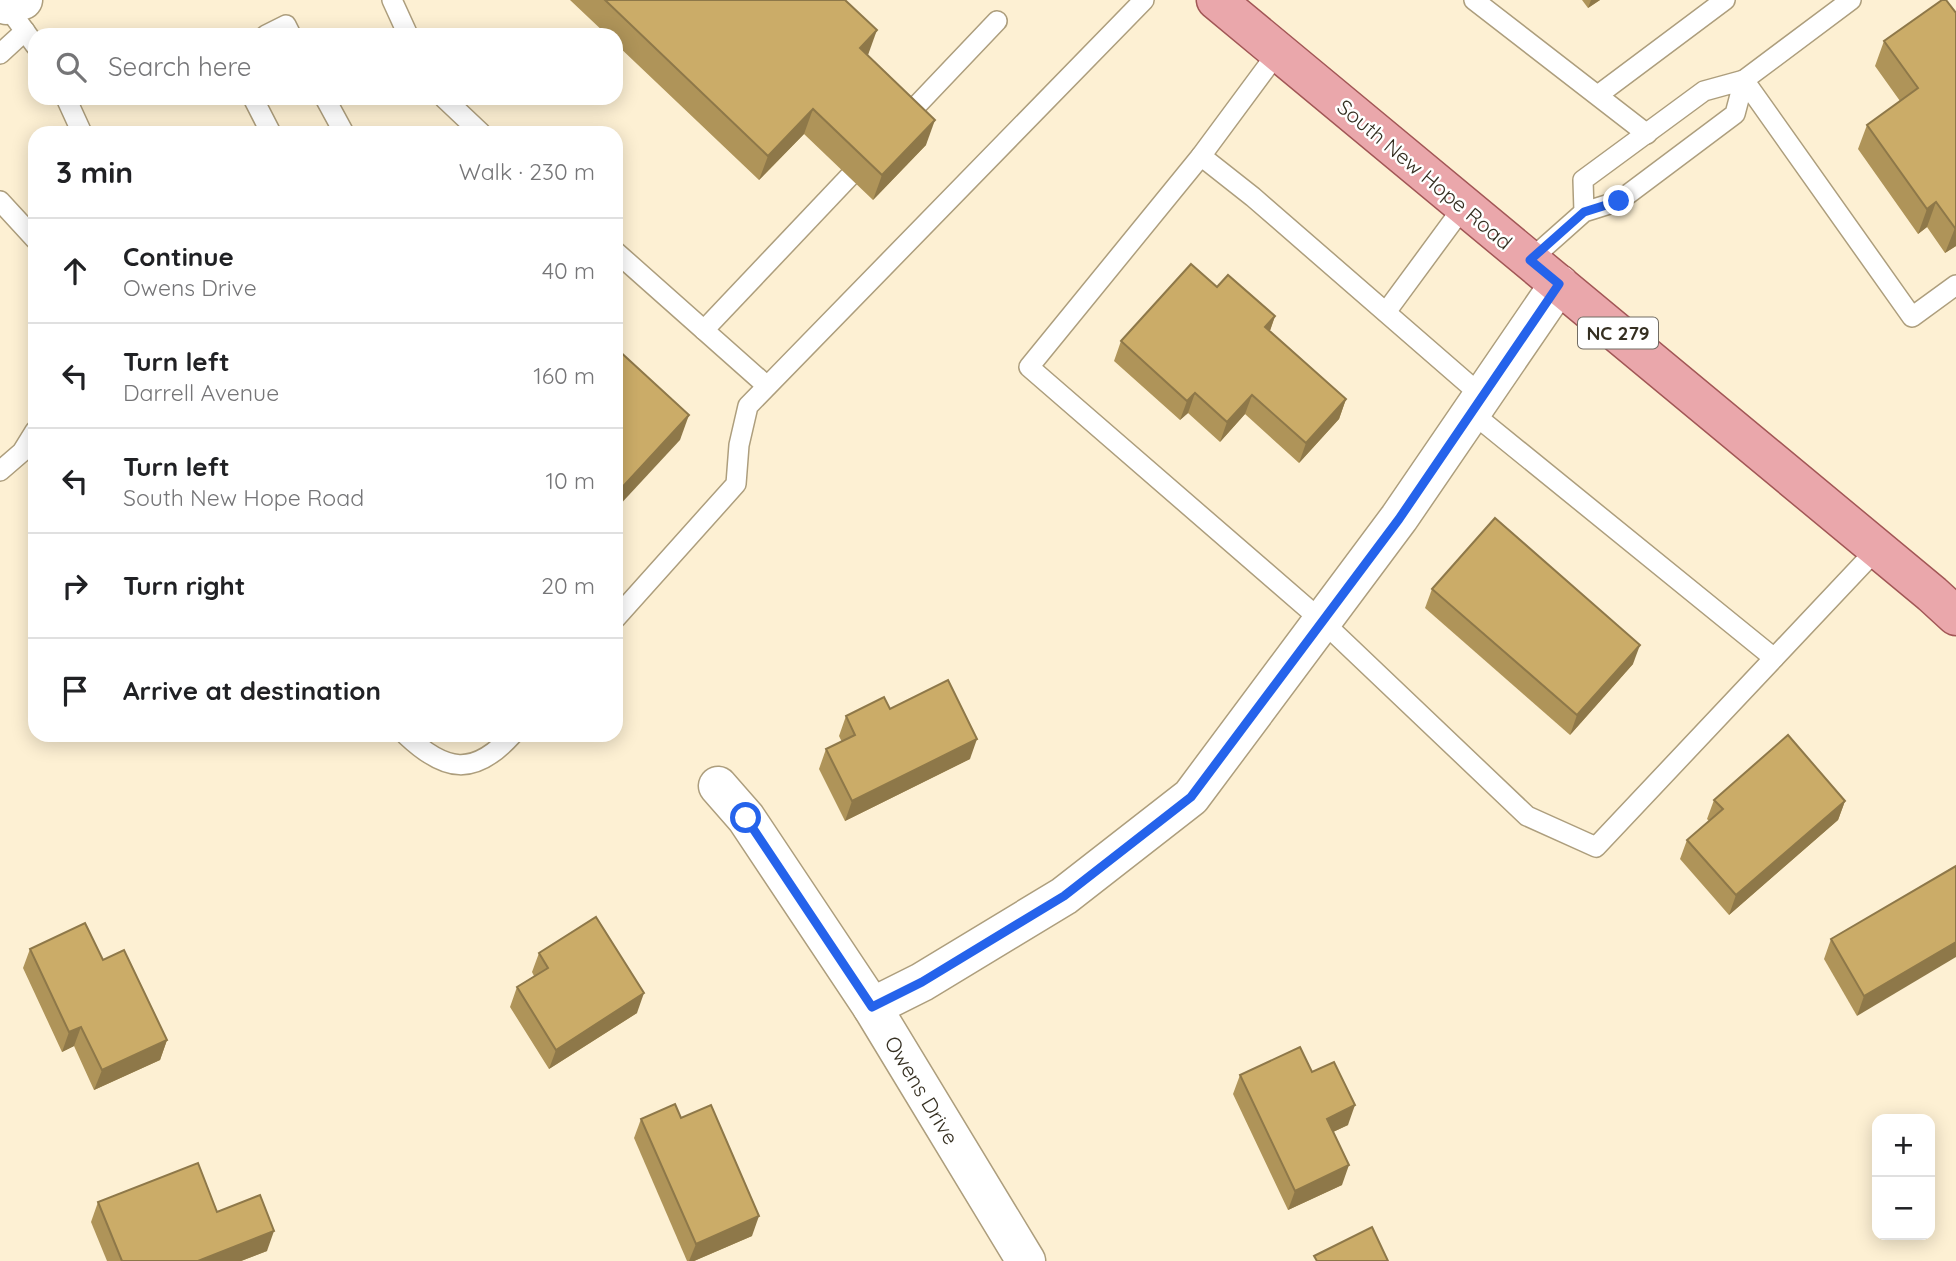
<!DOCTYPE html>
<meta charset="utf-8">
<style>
body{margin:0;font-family:Quicksand,sans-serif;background:#f2f2f2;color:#202124}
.controls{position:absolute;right:21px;bottom:21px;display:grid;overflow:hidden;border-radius:14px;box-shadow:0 4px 18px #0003}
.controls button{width:63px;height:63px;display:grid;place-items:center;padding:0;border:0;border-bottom:2px solid #e0e0e0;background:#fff;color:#202124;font:35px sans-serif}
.stop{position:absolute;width:21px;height:21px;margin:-16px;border:5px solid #2563eb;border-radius:50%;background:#fff}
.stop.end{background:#2563eb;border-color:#fff;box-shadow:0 2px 7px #0008}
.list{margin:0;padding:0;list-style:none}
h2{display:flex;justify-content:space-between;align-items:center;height:91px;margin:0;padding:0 28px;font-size:30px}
h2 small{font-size:23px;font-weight:400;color:#757577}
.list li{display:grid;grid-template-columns:46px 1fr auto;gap:21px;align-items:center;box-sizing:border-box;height:105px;padding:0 28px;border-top:2px solid #e0e0e0}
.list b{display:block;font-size:26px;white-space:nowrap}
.list p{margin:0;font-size:23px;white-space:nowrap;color:#757577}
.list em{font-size:23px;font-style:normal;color:#757577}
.icon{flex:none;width:38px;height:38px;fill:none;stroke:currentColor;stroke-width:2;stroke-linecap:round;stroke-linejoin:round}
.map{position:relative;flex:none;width:1956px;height:1261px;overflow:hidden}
.search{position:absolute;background:#fff;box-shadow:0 4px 18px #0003;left:28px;top:28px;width:595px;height:77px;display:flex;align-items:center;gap:18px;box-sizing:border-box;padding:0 24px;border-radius:21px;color:#757577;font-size:26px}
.panel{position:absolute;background:#fff;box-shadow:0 4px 18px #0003;left:28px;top:126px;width:595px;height:616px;border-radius:21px}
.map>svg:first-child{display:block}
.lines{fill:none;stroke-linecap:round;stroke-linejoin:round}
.lane-casing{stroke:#ad9e7d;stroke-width:22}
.street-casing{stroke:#ad9e7d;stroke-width:41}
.primary-casing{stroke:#a25756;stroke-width:41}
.lane{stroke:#fff;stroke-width:19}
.street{stroke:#fff;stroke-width:38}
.primary{stroke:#eaa7ab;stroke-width:38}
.wall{fill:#af9459}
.shaded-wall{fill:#8e7849}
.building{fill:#cbac68;stroke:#8e7849;stroke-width:2}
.route{stroke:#2563eb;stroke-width:9}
.labels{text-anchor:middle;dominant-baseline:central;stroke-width:5;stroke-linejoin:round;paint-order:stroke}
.shield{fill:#fff;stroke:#726d64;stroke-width:2}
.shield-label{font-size:19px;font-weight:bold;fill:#352f21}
.street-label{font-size:21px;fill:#352f21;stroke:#fff}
</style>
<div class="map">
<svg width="1956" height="1261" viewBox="0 0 1956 1261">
<rect width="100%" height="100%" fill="#fdf0d3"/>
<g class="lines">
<defs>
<g id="lane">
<polyline points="392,0 408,35"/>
<polyline points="1474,0 1647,134"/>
<polyline points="1851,0 1744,80 1912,317 1956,285"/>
<polyline points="6,5 35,45"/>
<polyline points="266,35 286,25 291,35"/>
<polyline points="0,54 25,31"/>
<polyline points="1598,95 1725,0"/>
<polyline points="66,98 82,133"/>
<polyline points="253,98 271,133"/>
<polyline points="325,98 344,133"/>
<polyline points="444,98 481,133"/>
<polyline points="901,122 997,21"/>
<polyline points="1201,156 1278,52"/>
<polyline points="0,201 35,239"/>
<polyline points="616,252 767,386"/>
<polyline points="1530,260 1584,212 1619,201 1735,114 1744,80 1704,91 1583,180 1584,212"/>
<polyline points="1386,312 1464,206"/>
<polyline points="704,330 866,159"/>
<polyline points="1482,396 1253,197 1201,156 1029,367 1322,621 1527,816 1596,847 1877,549"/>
<polyline points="1471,412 1774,658"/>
<polyline points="0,471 22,452 35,431"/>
<polyline points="616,618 736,484 739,445 748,406 1144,0"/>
<path d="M 406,735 C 445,772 474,777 512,735"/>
</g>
<g id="street">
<polyline points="2,0 6,5 23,0"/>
<polyline points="718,786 746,818 872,1007 1026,1261"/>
<polyline points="872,1007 922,982 1064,896 1191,797 1399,518 1559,284"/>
</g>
<polyline id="primary" points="1216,0 1932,594 1956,616"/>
</defs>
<!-- lane casing -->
<use href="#lane" class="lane-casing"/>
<!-- street casing -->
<use href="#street" class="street-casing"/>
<!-- primary casing -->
<use href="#primary" class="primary-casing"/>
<!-- lane -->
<use href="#lane" class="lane"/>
<!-- street -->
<use href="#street" class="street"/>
<!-- primary -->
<use href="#primary" class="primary"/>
</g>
<!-- wall -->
<g class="wall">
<polygon points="570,0 845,0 867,55 926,145 873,200 804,134 759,180 616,44 616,35 607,35"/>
<polygon points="1582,0 1600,0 1588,8"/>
<polygon points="1942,0 1956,246 1945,253 1927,227 1918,234 1858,149 1867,125 1900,101 1875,66 1884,41"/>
<polygon points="1217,287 1275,316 1270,331 1346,399 1339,419 1299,463 1245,414 1220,442 1188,413 1180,420 1114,361 1121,341"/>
<polygon points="1432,589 1633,664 1570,735 1425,608"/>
<polygon points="890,709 970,759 845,821 819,769 826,749 842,742 839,736 846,716"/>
<polygon points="1714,800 1845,801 1838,820 1729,915 1680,859 1687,840 1709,821 1707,819"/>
<polygon points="1956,866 1857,1016 1824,959 1831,939"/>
<polygon points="30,949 103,960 167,1040 160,1060 94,1090 74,1046 62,1052 23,968"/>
<polygon points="539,953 637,1013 549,1069 510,1007 517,987 534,976 532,972"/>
<polygon points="1312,1072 1348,1125 1333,1132 1342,1185 1288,1210 1233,1094 1240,1075"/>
<polygon points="681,1118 752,1236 694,1261 687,1261 634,1138 641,1119"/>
<polygon points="98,1202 217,1212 267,1251 241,1261 107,1261 91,1222"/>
</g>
<!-- shaded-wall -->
<g class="shaded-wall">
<polygon points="1591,0 1600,0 1588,8"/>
<polygon points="877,30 868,55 860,48"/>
<polygon points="813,109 804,134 759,180 768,156"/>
<polygon points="935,120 926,145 873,200 882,175"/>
<polygon points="1936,202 1927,227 1918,234 1927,209"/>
<polygon points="1956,227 1956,246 1945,253 1955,228"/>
<polygon points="1275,316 1268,336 1265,327"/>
<polygon points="1195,393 1188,413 1180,420 1187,401"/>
<polygon points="1252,395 1245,414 1220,442 1227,422"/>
<polygon points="1346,399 1339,419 1299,463 1306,443"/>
<polygon points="689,415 680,440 616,509 616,494"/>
<polygon points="1640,645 1633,664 1570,735 1577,715"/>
<polygon points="977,739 970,759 845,821 852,801"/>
<polygon points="1845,801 1838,820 1729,915 1736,895"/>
<polygon points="1956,942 1956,957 1857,1016 1864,996"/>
<polygon points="644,993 637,1013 549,1069 556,1050"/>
<polygon points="81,1027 74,1046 62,1052 69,1032"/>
<polygon points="167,1040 160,1060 94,1090 102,1070"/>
<polygon points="1355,1105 1348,1125 1320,1138 1327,1119"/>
<polygon points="1349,1165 1342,1185 1288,1210 1295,1191"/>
<polygon points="759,1216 752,1236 694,1261 689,1261 696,1244"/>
<polygon points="274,1231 267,1251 241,1261 198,1261"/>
</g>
<!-- building -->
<g class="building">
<polygon points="605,0 845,0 877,30 860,48 935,120 882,175 813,109 768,156"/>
<polygon points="1942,0 1946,0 1956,13 1956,227 1955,228 1936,202 1927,209 1867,125 1918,88 1884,41"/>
<polygon points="1191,264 1217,287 1228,275 1275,316 1265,327 1346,399 1306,443 1252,395 1227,422 1195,393 1187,401 1121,341"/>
<polygon points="616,348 689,415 616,494"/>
<polygon points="1495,518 1640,645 1577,715 1432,589"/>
<polygon points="948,680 977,739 852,801 826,749 855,735 846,716 884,697 890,709"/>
<polygon points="1788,735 1845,801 1736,895 1687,840 1723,809 1714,800"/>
<polygon points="1956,866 1956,942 1864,996 1831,939"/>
<polygon points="596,917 644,993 556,1050 517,987 548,968 539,953"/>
<polygon points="85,923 103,960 124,950 167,1040 102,1070 81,1027 69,1032 30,949"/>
<polygon points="1300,1047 1312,1072 1334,1062 1355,1105 1327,1119 1349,1165 1295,1191 1240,1075"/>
<polygon points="675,1104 681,1118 711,1105 759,1216 696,1244 641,1119"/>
<polygon points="198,1163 217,1212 260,1195 274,1231 198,1261 122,1261 98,1202"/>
<polygon points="1372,1227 1388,1261 1317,1261 1314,1256"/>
</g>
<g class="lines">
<!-- route -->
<polyline class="route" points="746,818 872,1007 922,982 1064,896 1191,797 1399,519 1559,284 1530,260 1584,212 1619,201"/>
</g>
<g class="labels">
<!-- shield labels -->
<rect class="shield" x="1578" y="317.5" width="80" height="31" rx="5"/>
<g class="shield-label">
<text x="1618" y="333">NC 279</text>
</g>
<!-- street labels -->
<g class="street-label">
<text transform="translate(1425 174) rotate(40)">South New Hope Road</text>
<text transform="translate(922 1090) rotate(59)">Owens Drive</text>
</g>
</g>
</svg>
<div class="controls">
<button>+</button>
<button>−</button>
</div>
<div class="stop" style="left:746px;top:818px"></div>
<div class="stop end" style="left:1619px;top:201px"></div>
<div class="search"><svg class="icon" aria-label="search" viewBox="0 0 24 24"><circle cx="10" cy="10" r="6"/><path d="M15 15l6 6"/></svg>Search here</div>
<section class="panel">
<h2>3 min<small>Walk · 230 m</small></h2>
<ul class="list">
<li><svg class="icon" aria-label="ahead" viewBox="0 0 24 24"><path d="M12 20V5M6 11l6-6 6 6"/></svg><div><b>Continue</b><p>Owens Drive</p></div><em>40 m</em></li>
<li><svg class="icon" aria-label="left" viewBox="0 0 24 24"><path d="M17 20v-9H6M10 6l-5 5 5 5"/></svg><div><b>Turn left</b><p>Darrell Avenue</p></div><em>160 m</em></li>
<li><svg class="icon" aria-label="left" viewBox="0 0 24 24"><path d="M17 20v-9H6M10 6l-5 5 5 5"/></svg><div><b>Turn left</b><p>South New Hope Road</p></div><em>10 m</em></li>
<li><svg class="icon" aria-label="right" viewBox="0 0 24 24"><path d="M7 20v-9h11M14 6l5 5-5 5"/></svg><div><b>Turn right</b></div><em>20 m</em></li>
<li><svg class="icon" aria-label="arrive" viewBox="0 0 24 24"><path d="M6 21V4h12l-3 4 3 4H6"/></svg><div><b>Arrive at destination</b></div></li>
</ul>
</section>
</div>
